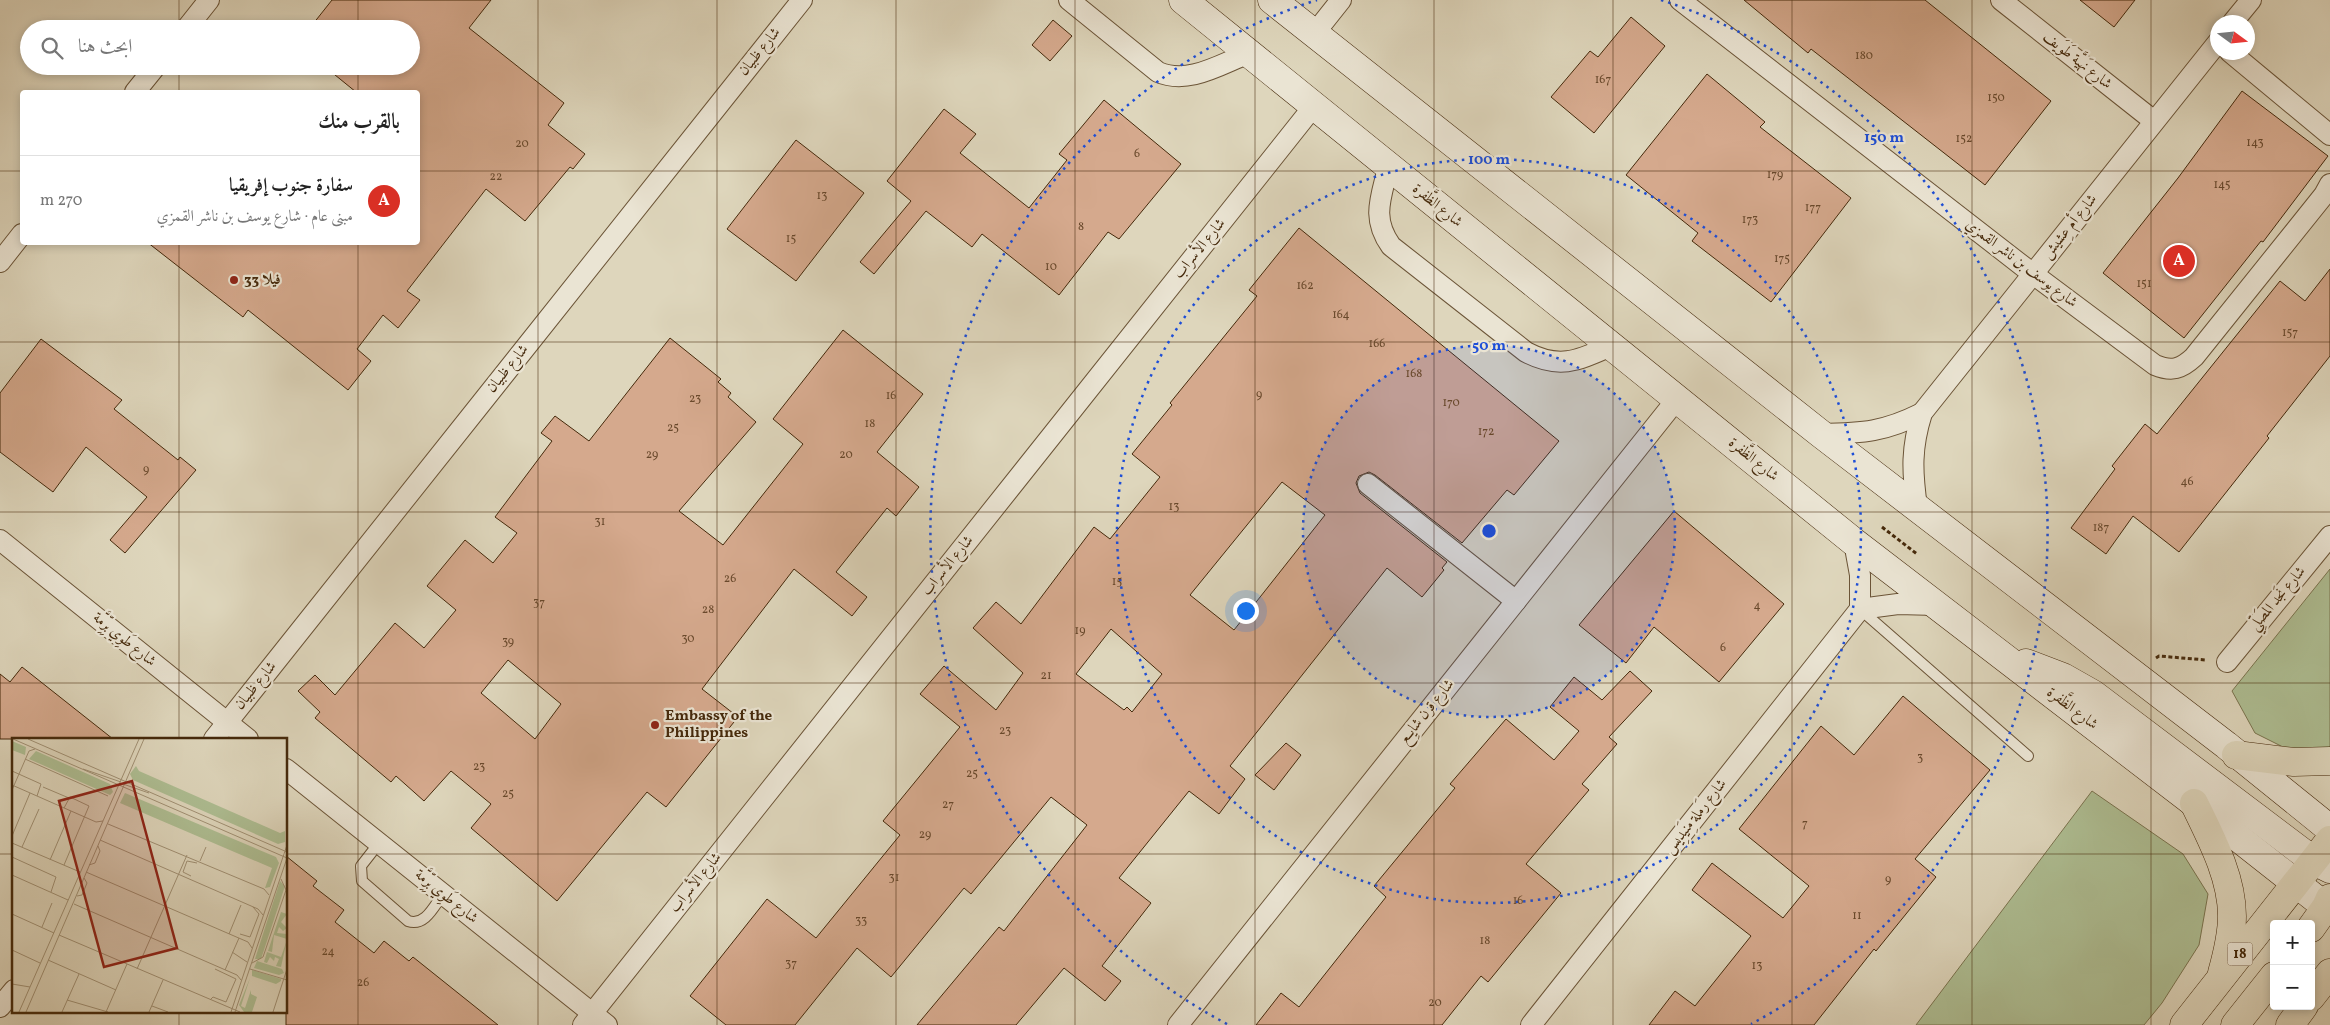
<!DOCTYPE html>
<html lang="ar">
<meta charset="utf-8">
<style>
body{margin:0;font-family:Vollkorn,Amiri,serif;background:#f6f6f6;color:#222;direction:rtl}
.controls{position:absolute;right:15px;bottom:15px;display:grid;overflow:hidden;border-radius:5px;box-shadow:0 2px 8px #0003}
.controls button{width:45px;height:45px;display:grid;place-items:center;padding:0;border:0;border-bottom:1px solid #e0e0e0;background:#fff;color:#222;font:25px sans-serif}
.compass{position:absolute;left:2210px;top:15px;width:45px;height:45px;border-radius:50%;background:#fff;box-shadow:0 2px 8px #0003;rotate:105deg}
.you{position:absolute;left:1245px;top:610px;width:18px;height:18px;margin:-12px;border:4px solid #fff;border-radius:50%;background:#1a73e8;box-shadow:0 0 0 8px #1a73e833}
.badge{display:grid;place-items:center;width:32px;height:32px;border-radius:50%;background:#d93025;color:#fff;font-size:16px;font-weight:700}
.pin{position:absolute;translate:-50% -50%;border:2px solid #fff;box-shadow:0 1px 5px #0006}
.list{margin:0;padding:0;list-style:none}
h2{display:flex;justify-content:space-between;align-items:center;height:65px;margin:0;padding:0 20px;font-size:21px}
h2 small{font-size:16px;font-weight:400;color:#767676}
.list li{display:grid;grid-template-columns:32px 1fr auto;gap:15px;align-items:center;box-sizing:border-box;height:90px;padding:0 20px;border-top:1px solid #e0e0e0}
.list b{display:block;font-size:19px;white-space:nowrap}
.list p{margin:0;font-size:16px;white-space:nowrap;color:#767676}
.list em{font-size:16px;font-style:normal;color:#767676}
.icon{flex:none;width:28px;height:28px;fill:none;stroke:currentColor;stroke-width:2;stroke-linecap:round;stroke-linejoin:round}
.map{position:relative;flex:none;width:2330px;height:1025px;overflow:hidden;direction:ltr}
.search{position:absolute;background:#fff;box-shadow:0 2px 8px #0003;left:20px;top:20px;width:400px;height:55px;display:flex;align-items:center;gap:12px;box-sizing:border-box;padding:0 18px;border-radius:28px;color:#767676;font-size:19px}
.panel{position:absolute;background:#fff;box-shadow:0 2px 8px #0003;left:20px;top:90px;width:400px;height:155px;border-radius:5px;direction:rtl}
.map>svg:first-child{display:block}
.green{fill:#aebe93;stroke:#7a744f}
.building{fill:#d5a98d;stroke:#45290b;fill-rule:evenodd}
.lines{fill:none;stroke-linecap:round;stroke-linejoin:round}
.lane-casing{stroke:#6b5437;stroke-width:12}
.street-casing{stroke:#6b5437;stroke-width:22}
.secondary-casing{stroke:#45290b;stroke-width:29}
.primary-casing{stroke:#45290b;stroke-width:29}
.path{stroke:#45290b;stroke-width:3;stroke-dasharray:4 2.5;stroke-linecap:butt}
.lane{stroke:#eae4d3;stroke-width:10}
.street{stroke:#eae4d3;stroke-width:20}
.secondary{stroke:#eae4d3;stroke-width:28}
.primary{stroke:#ded6bc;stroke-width:28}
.grid{fill:none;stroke:#45290b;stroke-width:1;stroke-opacity:0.55}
.ring{fill:none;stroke:#1d4ed8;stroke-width:2.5;stroke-dasharray:2.5 5}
.poi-dot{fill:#8f2418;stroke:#eae4d3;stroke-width:2}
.labels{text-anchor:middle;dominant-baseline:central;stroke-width:4.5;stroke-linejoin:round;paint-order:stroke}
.number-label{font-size:12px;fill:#69492c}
.shield{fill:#eae4d3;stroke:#766147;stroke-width:1}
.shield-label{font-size:14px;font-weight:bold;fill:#45290b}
.street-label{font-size:15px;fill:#45290b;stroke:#eae4d3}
.poi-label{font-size:15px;font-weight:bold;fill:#45290b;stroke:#eae4d3;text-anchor:start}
.inset-road{fill:none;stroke:#a19175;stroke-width:1}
.view{fill:#8f2418;fill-opacity:0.15;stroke:#8f2418;stroke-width:2.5}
.inset-edge{fill:none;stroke:#45290b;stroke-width:2.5}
.centre{fill:#1d4ed8;stroke:#eae4d3;stroke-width:2.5}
.ring-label{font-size:15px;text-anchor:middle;font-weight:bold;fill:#1d4ed8;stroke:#eae4d3;stroke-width:4.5;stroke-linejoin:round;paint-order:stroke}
</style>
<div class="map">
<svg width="2330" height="1025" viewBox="0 0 2330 1025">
<rect width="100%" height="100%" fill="#ded6bc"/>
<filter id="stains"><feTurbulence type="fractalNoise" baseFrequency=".004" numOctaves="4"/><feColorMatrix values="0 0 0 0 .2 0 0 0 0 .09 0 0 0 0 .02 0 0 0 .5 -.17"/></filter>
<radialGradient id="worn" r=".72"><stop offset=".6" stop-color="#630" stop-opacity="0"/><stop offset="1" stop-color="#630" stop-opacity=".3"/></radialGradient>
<!-- green -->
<g class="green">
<polygon points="2330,569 2330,749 2291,751 2255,733 2232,691"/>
<polygon points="2092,791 2183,854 2208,894 2199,945 2162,1003 2144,1025 1916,1025"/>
</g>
<!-- building -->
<g class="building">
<polygon points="332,0 491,0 469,28 564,103 548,125 585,154 573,169 570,167 525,221 486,189 407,291 420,300 398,328 383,315 357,349 371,361 348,390 248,310 243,317 147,242 418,242 418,92 356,92 324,66 411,66 411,29 309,29"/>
<polygon points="1744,0 1925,0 2051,101 1985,185 1811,49 1808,53"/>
<polygon points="2080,0 2135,0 2114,27"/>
<polygon points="1631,17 1665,46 1594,133 1551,97 1590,51 1598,57"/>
<polygon points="1053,20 1072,36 1050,61 1032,45"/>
<polygon points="1707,74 1765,122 1760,127 1851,198 1771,302 1692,241 1698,233 1626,175"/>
<polygon points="2242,91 2328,156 2263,242 2261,241 2184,338 2103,273 2178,178"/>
<polygon points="1104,100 1181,164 1119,239 1108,232 1059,295 982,234 972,247 926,211 874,274 860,262 911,201 887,181 944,109 976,134 960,153 1029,208 1067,160 1059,154"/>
<polygon points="796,140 864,193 796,281 727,229"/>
<path d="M 1299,228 L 1559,441 L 1514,495 L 1507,490 L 1462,543 L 1375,475 L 1369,472 L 1359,476 L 1356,483 L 1360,493 L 1447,562 L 1442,568 L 1444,570 L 1422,597 L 1387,568 L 1230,766 L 1245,779 L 1219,814 L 1189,791 L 1119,878 L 1151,903 L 1102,966 L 1121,981 L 1105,1001 L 1064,968 L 1016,1025 L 917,1025 L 999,927 L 1004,931 L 1087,825 L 1051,797 L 971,894 L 964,888 L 891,977 L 857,948 L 795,1025 L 726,1025 L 690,996 L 767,899 L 816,938 L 900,835 L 883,821 L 960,727 L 920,694 L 944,666 L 996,710 L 1023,673 L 973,628 L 996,602 L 1021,624 L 1094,527 L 1110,539 L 1160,477 L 1132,454 L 1172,405 L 1170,403 L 1257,296 L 1249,290 ZM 1282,482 L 1325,515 L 1234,630 L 1190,595 ZM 1111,629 L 1162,674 L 1132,712 L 1127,707 L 1124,710 L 1076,674 Z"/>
<polygon points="2330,269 2330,356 2267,436 2269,438 2179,552 2133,516 2106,554 2071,528 2115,469 2112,466 2145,424 2157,434 2280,281 2305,301"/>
<path d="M 843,330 L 923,394 L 877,452 L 919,487 L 896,516 L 887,508 L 836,572 L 867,597 L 852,616 L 794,569 L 702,689 L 738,717 L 666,807 L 647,792 L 557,901 L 471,828 L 491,804 L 451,771 L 424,801 L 396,776 L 391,782 L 315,718 L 320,712 L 298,691 L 315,675 L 335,695 L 395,623 L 424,648 L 456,610 L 427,586 L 465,540 L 493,563 L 517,533 L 495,517 L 552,441 L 541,433 L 555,416 L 589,441 L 670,338 L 721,379 L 718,382 L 731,393 L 728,397 L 756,422 L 679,511 L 723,545 L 803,444 L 773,419 ZM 508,660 L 561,704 L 535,739 L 481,693 Z"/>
<polygon points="41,339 122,400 114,409 178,460 180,457 196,470 125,553 110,540 147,497 86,447 53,492 0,452 0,393"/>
<polygon points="1674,511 1784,604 1719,682 1654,627 1626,663 1579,625"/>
<polygon points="22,667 113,739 0,739 0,674 10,682"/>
<polygon points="1630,671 1652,691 1609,737 1617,744 1582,784 1589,790 1526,864 1561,893 1488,982 1481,976 1442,1025 1256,1025 1281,993 1299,1007 1386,897 1374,886 1455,788 1450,784 1506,719 1554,760 1579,731 1550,707 1574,677 1602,700"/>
<polygon points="1903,696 1990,770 1915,859 1936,877 1876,951 1874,949 1814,1025 1649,1025 1675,991 1695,1006 1751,936 1692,890 1712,863 1783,918 1809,886 1739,829 1821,726 1854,755"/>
<polygon points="1286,743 1301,755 1274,790 1255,775"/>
<polygon points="286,856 317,881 313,886 344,910 335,922 374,953 384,941 409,961 413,957 498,1025 286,1025"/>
</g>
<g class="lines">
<defs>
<g id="lane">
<polyline points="1861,610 2028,756"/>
<path d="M 379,843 L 361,866 L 362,881 L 408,921 C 425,927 434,906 443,894"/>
</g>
<g id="street">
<path d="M 1069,0 L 1158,72 C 1188,85 1219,65 1247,54"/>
<path d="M 1680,0 L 2033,274 L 2155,365 C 2172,372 2181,369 2194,357 L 2324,195 L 2330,184"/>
<polyline points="2001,0 2154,121"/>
<polyline points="2233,22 2251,0"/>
<polyline points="186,29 209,0"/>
<polyline points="1314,34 1341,0"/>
<polyline points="2230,52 2330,135"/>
<polyline points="135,92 156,66"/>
<path d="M 1388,168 C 1381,198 1371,218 1391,246 L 1526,352 C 1560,370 1579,360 1611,346"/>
<polyline points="0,262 22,234"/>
<path d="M 1821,434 C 1864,433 1884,432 1922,413"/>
<polyline points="1368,484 1516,601"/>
<path d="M 1917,507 C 1912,471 1911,448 1922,413 L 2218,42"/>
<polyline points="0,540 248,739"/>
<polyline points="1860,609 1898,604 1936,605"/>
<polyline points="2227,662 2330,536"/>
<polyline points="214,739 802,0"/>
<polyline points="286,769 607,1025"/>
<polyline points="0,1007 14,990"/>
<polyline points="583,1025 1313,107"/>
<polyline points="1178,1025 1677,399"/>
<polyline points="1531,1025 1860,609 1860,575 1854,542"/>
</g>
<g id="secondary">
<polyline points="1183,0 1854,542 2194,803 2330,910"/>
<polyline points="1272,0 1821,434 2226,745 2330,829"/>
<polyline points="2026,663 2063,677 2093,694 2314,861 2330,869"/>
</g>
<g id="primary">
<polyline points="2236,755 2294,762 2330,761"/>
<path d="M 2194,803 C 2211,838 2232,877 2232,916 C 2232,936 2227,955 2222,973"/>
<polyline points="2311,928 2326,907 2330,898"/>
<polyline points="2311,997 2330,973"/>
<polyline points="2184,1025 2330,840"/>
<polyline points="2235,1025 2274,976"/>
<polyline points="2290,1025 2304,1006"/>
</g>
</defs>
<!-- lane casing -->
<use href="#lane" class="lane-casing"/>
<!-- street casing -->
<use href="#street" class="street-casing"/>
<!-- secondary casing -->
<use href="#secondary" class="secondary-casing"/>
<!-- primary casing -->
<use href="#primary" class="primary-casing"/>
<!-- path -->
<g class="path">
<polyline points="1882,527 1917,554"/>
<polyline points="2156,658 2159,656 2206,660"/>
</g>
<!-- lane -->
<use href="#lane" class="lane"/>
<!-- street -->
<use href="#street" class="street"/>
<!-- secondary -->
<use href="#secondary" class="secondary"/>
<!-- primary -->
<use href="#primary" class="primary"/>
</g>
<!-- grid -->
<path class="grid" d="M 179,0 L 179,29M 358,0 L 358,29M 538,0 L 538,1025M 717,0 L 717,1025M 896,0 L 896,1025M 1075,0 L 1075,1025M 1255,0 L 1255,1025M 1434,0 L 1434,1025M 1613,0 L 1613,1025M 1792,0 L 1792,1025M 1972,0 L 1972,1025M 2151,0 L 2151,1025M 179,66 L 179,92M 358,66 L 358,92M 0,171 L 22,171M 418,171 L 2330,171M 179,242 L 179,739M 358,242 L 358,1025M 0,342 L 2330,342M 0,512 L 2330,512M 0,683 L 2330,683M 0,854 L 14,854M 286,854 L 2330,854M 179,1011 L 179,1025"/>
<!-- distance rings -->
<circle cx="1489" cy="531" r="186" fill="#1d4ed8" fill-opacity=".12"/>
<g class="ring">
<circle cx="1489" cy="531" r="186"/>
<circle cx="1489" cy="531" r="372"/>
<path d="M1227 1024A558 558 0 0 1 1317 0M1661 0A558 558 0 0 1 1751 1024"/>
</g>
<!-- markers -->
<g class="poi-dot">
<circle cx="234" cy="280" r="5"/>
<circle cx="655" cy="725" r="5"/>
</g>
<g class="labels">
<!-- number labels -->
<g class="number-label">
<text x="1864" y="56">180</text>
<text x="1603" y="80">167</text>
<text x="1996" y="98">150</text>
<text x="1964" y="139">152</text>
<text x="2255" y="143">143</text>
<text x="522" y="144">20</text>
<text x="1137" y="154">6</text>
<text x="1775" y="175">179</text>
<text x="496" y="177">22</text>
<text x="2222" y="185">145</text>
<text x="822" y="196">13</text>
<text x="1813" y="208">177</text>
<text x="1750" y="220">173</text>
<text x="1081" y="227">8</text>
<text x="791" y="239">15</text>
<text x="1782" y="259">175</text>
<text x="1051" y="267">10</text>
<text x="2144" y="284">151</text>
<text x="1305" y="286">162</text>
<text x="1341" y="315">164</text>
<text x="2290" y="333">157</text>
<text x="1377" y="344">166</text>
<text x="1414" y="374">168</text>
<text x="1259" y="395">9</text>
<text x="891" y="396">16</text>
<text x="695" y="399">23</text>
<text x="1451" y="403">170</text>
<text x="870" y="424">18</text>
<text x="673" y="428">25</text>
<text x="1486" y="432">172</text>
<text x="652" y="455">29</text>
<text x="846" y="455">20</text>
<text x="146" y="470">9</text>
<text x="2187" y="482">46</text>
<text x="1174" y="507">13</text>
<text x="600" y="522">31</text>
<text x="2101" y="528">187</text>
<text x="730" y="579">26</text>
<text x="1117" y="582">15</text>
<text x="539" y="603">37</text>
<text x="1757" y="606">4</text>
<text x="708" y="610">28</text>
<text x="1080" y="631">19</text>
<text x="688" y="639">30</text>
<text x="508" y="642">39</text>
<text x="1723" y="648">6</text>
<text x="1046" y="676">21</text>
<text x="1005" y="731">23</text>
<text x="1920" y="758">3</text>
<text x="479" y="767">23</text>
<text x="972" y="774">25</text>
<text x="508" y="794">25</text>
<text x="948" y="805">27</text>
<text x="1805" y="824">7</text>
<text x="925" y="835">29</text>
<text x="894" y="878">31</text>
<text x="1888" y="880">9</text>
<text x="1518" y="901">16</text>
<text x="1857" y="916">11</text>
<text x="861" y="921">33</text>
<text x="1485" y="941">18</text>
<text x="328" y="952">24</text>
<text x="791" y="964">37</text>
<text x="1757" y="966">13</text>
<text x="363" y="983">26</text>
<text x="1435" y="1003">20</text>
</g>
<!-- shield labels -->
<rect class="shield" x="2227.5" y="942.5" width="25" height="23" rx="4"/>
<g class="shield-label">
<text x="2240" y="954">18</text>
</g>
<!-- street labels -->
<g class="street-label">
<text transform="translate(760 52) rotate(-51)">شارع ظبيان</text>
<text transform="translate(2077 61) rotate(38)">شارع نَهيَّة طَوَيف</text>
<text transform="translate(1437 206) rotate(39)">شارع الظَّفرة</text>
<text transform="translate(2070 227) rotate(-51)">شارع أم عِشيش</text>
<text transform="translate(1200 249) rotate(-51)">شارع الأسراب</text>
<text transform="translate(2021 264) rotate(37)">شارع يوسف بن ناشر القمزي</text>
<text transform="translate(508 369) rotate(-51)">شارع ظبيان</text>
<text transform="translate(1753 460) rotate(39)">شارع الظَّفرة</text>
<text transform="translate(948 566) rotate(-51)">شارع الأسراب</text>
<text transform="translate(2278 599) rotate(-50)">شارع نَجد المصَلِّي</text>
<text transform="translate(124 640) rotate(39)">شارع طَوِي بِرِّمَّة</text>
<text transform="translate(256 686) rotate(-51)">شارع ظبيان</text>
<text transform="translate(2072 709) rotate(37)">شارع الظَّفرة</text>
<text transform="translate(1427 712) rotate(-51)">شارع قرن شايِع</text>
<text transform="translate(1696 817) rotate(-52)">شارع رَملة مِنَيدِيس</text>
<text transform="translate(696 883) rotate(-51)">شارع الأسراب</text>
<text transform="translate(446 897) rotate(39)">شارع طَوِي بِرِّمَّة</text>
</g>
<!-- poi labels -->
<g class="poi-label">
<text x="244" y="280">فيلا 33</text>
<text x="665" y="716">Embassy of the<tspan x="665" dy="17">Philippines</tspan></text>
</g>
</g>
<!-- overview -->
<g transform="translate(12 738)">
<rect width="275" height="275" fill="#ded6bc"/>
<path d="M 0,3 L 14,9 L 13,17 L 0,12 ZM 24,13 L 98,46 L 101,54 L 98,57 L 17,21 ZM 124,28 L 127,33 L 268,95 L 273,93 L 273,104 L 266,106 L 121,42 L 118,36 ZM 113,55 L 264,119 L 267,125 L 258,149 L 253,150 L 260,130 L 108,65 ZM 268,143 L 273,148 L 249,221 L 243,221 ZM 269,174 L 275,176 L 269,184 L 275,190 L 271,193 L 267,189 L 265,195 L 275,196 L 275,201 L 262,197 L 260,214 L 256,213 ZM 275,202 L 269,229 L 264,228 L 267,221 L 263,219 L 262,223 L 258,219 L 255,225 L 252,224 L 255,214 L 269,219 ZM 245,223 L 270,231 L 272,235 L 267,237 L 242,230 ZM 240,232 L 269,241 L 269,243 L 264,246 L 240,238 ZM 238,240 L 229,268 L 233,270 L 239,252 L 239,256 L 245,259 L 240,274 L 232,274 L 227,267 Z" fill="#aebe93"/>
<path class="inset-road" d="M 1,1 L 275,120M 16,1 L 275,114M 13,21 L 96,58M 71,31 L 109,44M 0,33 L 29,46 L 25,58M 111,46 L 137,55M 0,47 L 84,84 L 91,83M 31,49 L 57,60M 0,52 L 17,13 L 23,11M 96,86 L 252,151 L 257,157M 0,98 L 18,55M 88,102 L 246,171 L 251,177M 0,105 L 68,134M 10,109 L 27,71M 0,119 L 44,139 L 39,154M 38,122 L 59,73M 188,123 L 194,109M 52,127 L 77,68 L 58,59 L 52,70M 77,127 L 83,125 L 88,113 L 86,108M 74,134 L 236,204 L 240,210M 0,137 L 56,162M 179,138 L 171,134 L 175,123 L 185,125M 65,158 L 70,157 L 75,145 L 72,140M 62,166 L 225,237 L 229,242M 0,176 L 42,195M 30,189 L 40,165M 217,196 L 229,167M 228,196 L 238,199 L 247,176 L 241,169M 47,197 L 228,274M 0,212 L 28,225M 220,214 L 235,224M 36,222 L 104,252M 240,225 L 251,219 L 274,152 L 269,141M 125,231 L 175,117M 238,231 L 275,242M 213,232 L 227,200M 0,246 L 18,249M 55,262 L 96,274M 198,262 L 201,259 L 214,264 L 224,241 L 203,231M 140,268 L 156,274M 7,274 L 127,1M 14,274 L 132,1M 50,274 L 67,236M 94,274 L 115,226M 137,274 L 151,242M 219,274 L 275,107M 223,274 L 275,120M 261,274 L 275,231"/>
<path class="view" d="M 120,43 L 165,210 L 92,229 L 47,63 Z"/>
<rect width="275" height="275" class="inset-edge"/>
</g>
<circle cx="1489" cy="531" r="8" class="centre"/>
<g class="ring-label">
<text x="1884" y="142">150 m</text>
<text x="1489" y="164">100 m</text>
<text x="1489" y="350">50 m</text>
</g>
<rect width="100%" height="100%" filter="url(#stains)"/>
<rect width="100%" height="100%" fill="url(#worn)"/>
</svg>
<div class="controls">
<button>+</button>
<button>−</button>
</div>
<svg class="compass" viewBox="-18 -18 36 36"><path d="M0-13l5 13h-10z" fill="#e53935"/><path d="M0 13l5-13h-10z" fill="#767676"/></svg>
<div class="you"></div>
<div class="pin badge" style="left:2179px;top:261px">A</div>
<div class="search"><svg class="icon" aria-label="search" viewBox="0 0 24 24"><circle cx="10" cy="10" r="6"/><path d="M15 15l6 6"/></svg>ابحث هنا</div>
<section class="panel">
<h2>بالقرب منك<small></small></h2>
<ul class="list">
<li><span class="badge">A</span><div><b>سفارة جنوب إفريقيا</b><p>مبنى عام · شارع يوسف بن ناشر القمزي</p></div><em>270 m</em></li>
</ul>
</section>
</div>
